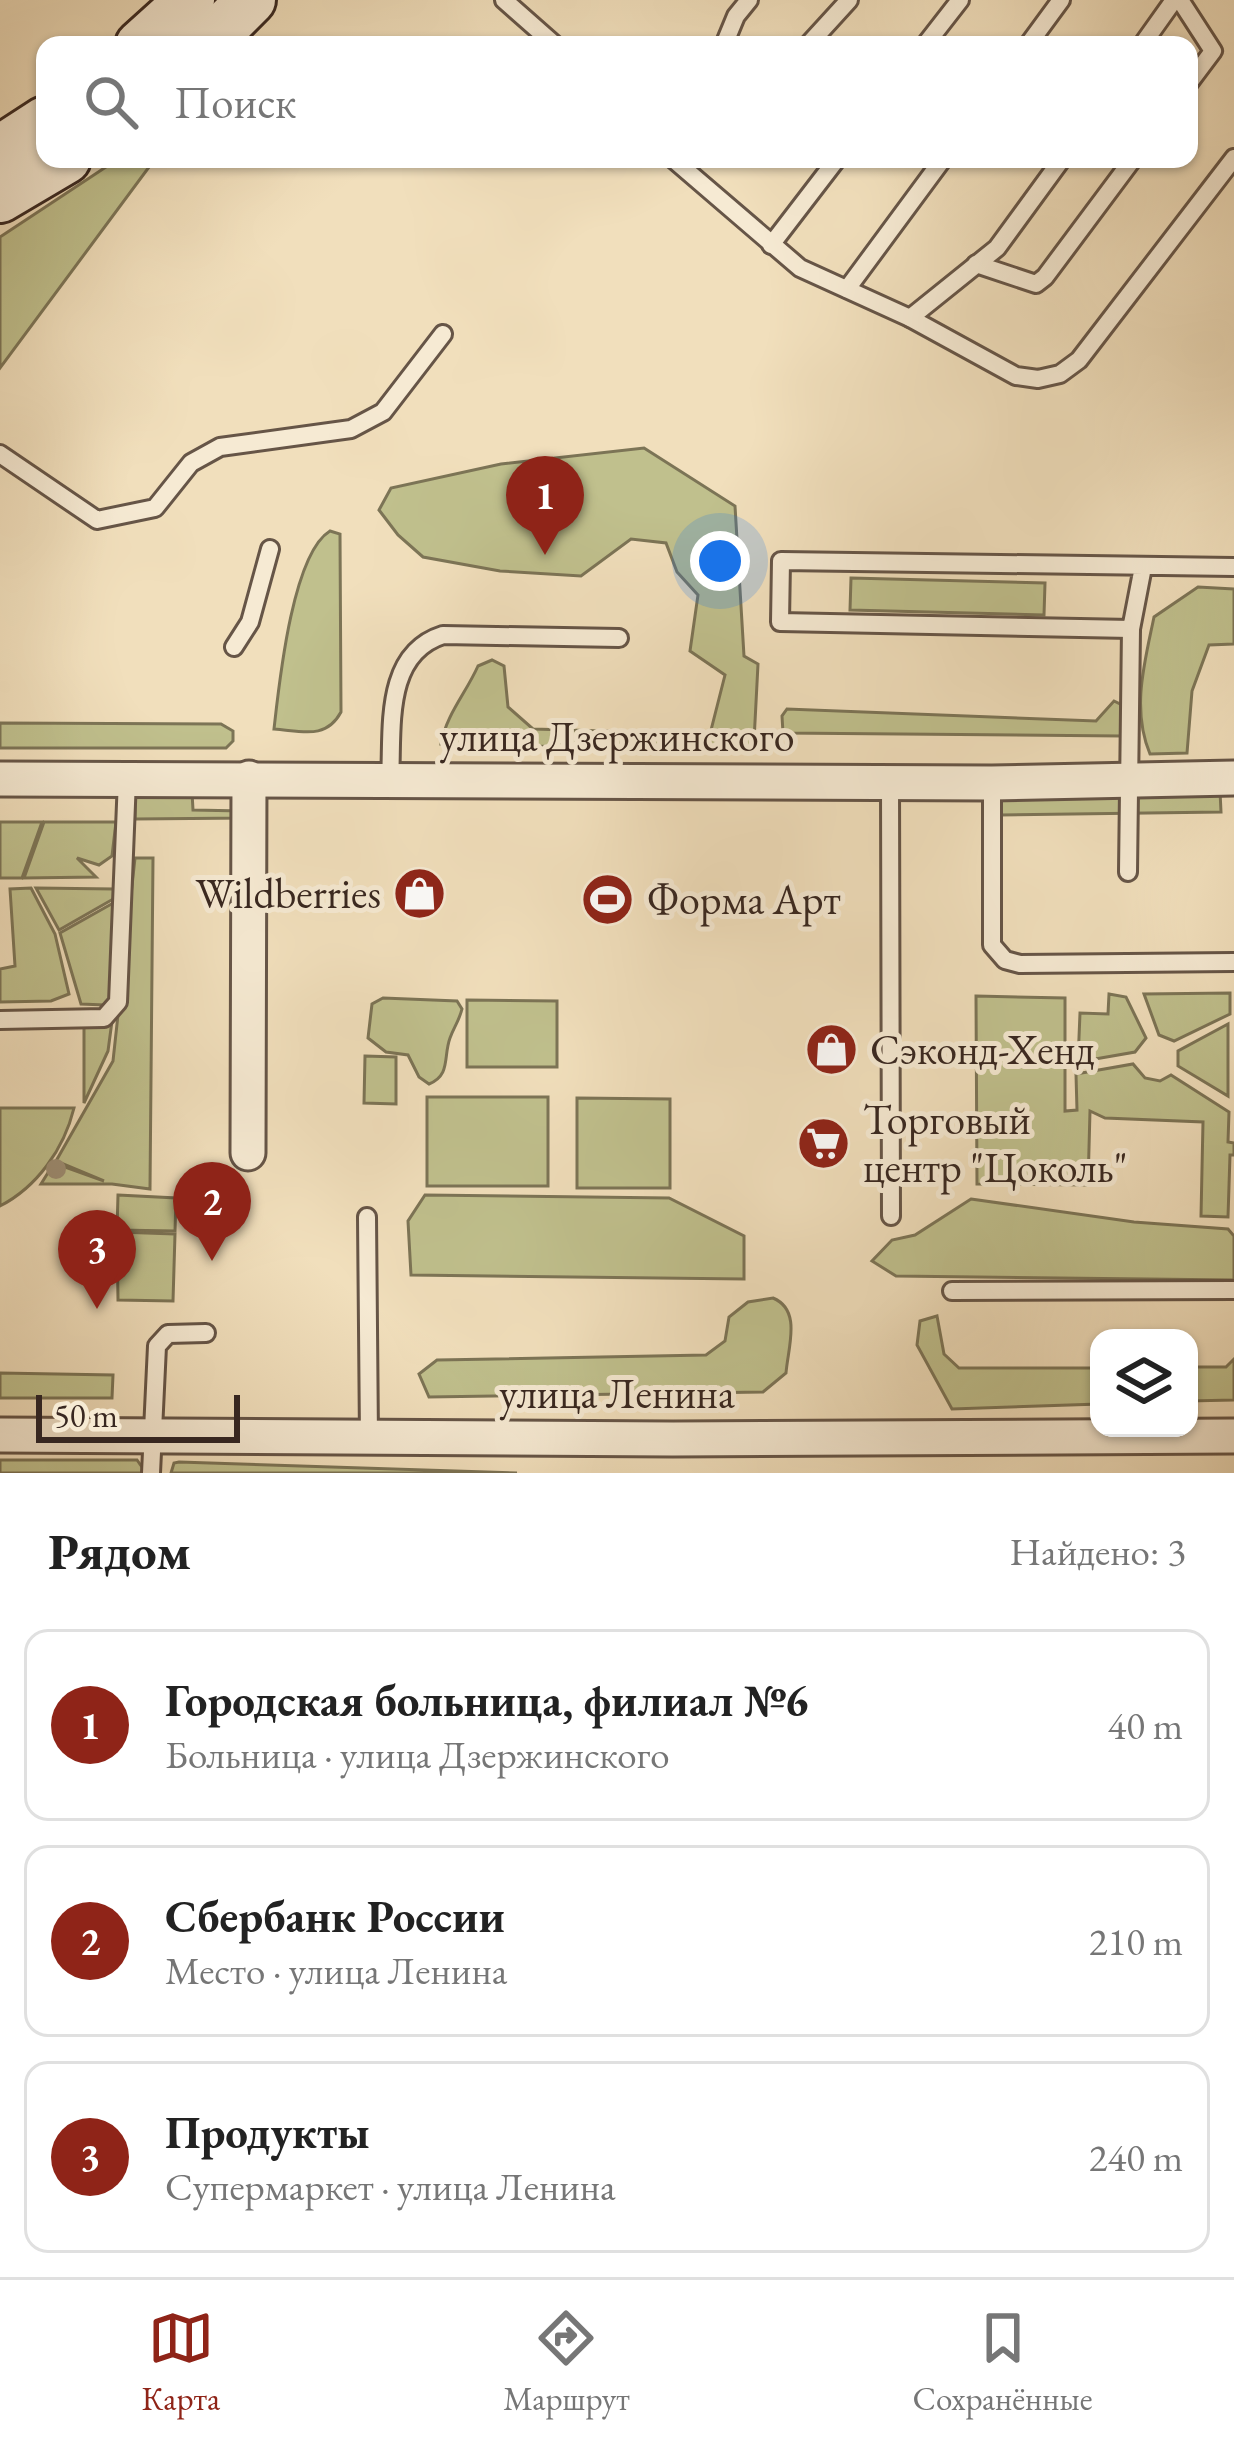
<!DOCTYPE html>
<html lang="ru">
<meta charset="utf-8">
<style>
body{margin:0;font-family:"EB Garamond",serif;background:#f6f6f6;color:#222}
.controls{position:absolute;right:36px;bottom:36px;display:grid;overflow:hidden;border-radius:24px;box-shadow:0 3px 9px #0004}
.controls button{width:108px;height:108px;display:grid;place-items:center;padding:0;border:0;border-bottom:3px solid #e0e0e0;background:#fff;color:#222;font:60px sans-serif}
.scale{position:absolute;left:36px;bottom:30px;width:204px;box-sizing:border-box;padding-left:12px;border:6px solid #382720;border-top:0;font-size:33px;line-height:42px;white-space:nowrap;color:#382720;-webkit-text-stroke:9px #f6ead3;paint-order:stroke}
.you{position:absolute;left:720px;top:561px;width:42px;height:42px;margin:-30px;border:9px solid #fff;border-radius:50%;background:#1a73e8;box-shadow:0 0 0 18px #1a73e833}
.badge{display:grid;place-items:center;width:78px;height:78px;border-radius:50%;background:#8f2418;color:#fff;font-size:39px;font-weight:700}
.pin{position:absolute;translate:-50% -99px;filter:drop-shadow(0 3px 6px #0008)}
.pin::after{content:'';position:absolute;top:63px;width:42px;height:36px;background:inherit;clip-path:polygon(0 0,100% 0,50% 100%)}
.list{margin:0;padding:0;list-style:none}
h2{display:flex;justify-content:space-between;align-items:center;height:156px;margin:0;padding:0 48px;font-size:51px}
h2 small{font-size:39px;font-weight:400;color:#767676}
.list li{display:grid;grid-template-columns:78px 1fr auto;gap:36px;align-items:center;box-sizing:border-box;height:192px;margin:0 24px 24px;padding:0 24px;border:3px solid #e0e0e0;border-radius:24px}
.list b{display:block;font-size:45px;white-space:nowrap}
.list p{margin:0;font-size:39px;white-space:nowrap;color:#767676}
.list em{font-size:39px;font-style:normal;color:#767676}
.icon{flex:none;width:66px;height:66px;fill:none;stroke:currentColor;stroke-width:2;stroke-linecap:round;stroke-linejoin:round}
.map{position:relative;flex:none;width:1234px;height:1473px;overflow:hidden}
.search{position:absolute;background:#fff;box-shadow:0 3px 9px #0004;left:36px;right:36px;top:36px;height:132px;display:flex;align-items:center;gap:30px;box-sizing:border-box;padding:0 42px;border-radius:24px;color:#767676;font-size:45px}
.sheet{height:804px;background:#fff}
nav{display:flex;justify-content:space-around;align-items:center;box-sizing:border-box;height:168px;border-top:3px solid #e0e0e0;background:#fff;font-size:33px;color:#767676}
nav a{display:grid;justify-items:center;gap:6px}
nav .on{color:#8f2418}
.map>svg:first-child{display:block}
.green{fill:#c0c08d;stroke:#7c7456;stroke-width:3}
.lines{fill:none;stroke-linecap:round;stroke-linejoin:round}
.service-casing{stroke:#665547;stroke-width:22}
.minor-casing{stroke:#665547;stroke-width:39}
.secondary-casing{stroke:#382720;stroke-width:54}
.service{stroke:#f6ead3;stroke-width:16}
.minor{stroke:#f6ead3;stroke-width:33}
.secondary{stroke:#f6ead3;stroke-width:48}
.tree{fill:#9e8f75}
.labels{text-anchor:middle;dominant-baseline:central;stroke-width:10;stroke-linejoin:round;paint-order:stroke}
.street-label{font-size:42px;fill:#382720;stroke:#f6ead3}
.poi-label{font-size:42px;fill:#382720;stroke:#f6ead3;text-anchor:start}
</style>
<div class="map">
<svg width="1234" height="1473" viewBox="0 0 1234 1473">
<rect width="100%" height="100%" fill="#f1dfbc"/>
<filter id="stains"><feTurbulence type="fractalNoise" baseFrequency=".00167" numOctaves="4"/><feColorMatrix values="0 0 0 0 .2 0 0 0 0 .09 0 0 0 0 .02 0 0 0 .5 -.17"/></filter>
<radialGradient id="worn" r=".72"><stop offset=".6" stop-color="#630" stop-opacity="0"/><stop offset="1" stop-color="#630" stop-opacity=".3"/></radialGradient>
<!-- green -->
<g class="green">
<polygon points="118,159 155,159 0,368 0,237"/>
<path d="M 644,448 L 735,506 L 744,656 L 758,664 L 754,741 L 744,751 L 441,744 C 446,715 466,693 478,666 L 492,660 L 504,666 L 508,707 L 533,729 L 710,734 L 725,675 L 690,651 L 698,595 L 677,572 L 666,543 L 631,539 L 581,576 L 500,571 L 423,557 L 398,535 L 379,510 L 391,488 L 501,464 Z"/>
<path d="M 330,531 L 340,534 L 341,712 C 326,740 302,731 274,729 C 279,685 292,554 330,531 Z"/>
<polygon points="851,578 1045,583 1044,615 850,610"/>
<path d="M 1198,587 L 1234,589 L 1234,644 L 1209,645 L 1192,691 L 1187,753 L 1150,754 C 1131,709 1145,661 1154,617 Z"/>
<polygon points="1114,701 1122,705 1121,736 783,733 782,716 787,709 1096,721"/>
<polygon points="0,723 221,724 233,731 233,741 226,748 0,748"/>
<polygon points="1220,791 1221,812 1001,815 1001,793"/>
<polygon points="192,792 193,810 243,811 246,818 135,819 135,793"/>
<polygon points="0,822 42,822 22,878 0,878"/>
<polygon points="44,822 116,822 112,856 99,865 77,858 96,877 24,878"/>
<polygon points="135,858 153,858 150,1189 112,1184 41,1184 54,1163 104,1181 56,1161 113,1061"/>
<polygon points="31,888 55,934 69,994 51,1001 0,1002 0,969 15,966 10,889"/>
<polygon points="36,888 114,889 115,898 59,930"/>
<polygon points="115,902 115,998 105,1005 81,1004 60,933"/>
<polygon points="1230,993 1230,1014 1174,1041 1159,1035 1144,994"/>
<polygon points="1109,994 1126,997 1146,1038 1135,1052 1078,1062 1080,1013 1108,1014"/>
<polygon points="976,996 1065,998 1065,1111 1077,1110 1076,1074 1133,1064 1145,1078 1160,1081 1171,1075 1229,1112 1228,1142 1234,1143 1234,1155 1230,1155 1228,1217 1201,1216 1203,1122 1105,1118 1090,1111 1088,1185 977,1184"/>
<path d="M 383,998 L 457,1001 L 462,1009 C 459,1021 454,1027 450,1038 C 443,1057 451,1075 429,1084 L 419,1077 L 408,1055 L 386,1052 L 368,1038 L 372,1004 Z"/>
<polygon points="467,1000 557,1001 557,1067 467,1067"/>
<polygon points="112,1021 108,1051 84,1103 84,1025"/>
<polygon points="1228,1024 1228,1096 1178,1066 1178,1051"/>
<polygon points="365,1056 396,1057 396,1104 364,1103"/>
<rect x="427" y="1097" width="121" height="89"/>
<polygon points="577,1098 670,1099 670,1188 577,1188"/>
<path d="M 0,1108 L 74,1108 C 64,1149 37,1187 0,1206 Z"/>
<polygon points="118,1195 176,1198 175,1231 117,1230"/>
<polygon points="425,1195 669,1198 744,1236 744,1279 411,1275 408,1221"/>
<polygon points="971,1199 1134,1222 1228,1229 1234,1236 1234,1280 896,1276 872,1261 892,1240 915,1235"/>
<polygon points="117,1232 175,1234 173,1301 118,1300"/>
<path d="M 773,1298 C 802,1310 788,1347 786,1373 L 763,1392 L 429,1397 L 419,1374 L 437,1360 L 706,1355 L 725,1341 L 729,1317 L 748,1302 Z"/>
<polygon points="937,1316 944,1354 959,1368 1099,1368 1099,1404 952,1409 917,1345 920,1321"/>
<polygon points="1234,1359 1234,1400 1189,1401 1189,1367 1226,1367"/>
<polygon points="0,1373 113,1375 112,1398 0,1398"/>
<polygon points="0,1460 137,1460 144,1470 142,1473 0,1473"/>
<polygon points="179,1462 517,1473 171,1473 174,1463"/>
</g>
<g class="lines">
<defs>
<g id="service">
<polyline points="504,0 555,45"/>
<polyline points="1180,0 1213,51 1189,83"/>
<polyline points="724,45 736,16 749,0"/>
<polyline points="808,45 849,0"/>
<polyline points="925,45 960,0"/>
<polyline points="1028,45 1061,0"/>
<polyline points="1142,45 1174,0"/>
<polyline points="673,159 800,268 910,318 1016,376 1038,379 1060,374 1079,360 1234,158"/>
<polyline points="771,245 837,159"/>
<polyline points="976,264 1036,284 1045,277 1133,159"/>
<polyline points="847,289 943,159"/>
<polyline points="910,318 997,248 1062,159"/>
<polyline points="0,454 97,520 155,508 191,463 220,447 351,429 383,412 443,334"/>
<polyline points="1143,567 1131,629 780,622 781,561 1234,567"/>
<polyline points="234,647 250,622 270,549"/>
<path d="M 390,780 C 393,729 383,654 443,635 L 619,638"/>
<polyline points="890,783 891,1216"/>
<polyline points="992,783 992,945 1005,960 1020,964 1234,962"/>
<polyline points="1128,872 1131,629"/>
<polyline points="0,1020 104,1018 118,1002 127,779"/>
<polyline points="367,1217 369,1438"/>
<polyline points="952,1291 1234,1290"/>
<polyline points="151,1473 157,1346 168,1334 206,1333"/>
</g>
<g id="minor">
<polyline points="0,779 992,783 1234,778"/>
<polyline points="248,1153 249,778"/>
<polyline points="0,1435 673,1439 1234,1436"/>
</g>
<g id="secondary">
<polyline points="140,45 190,0"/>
<polyline points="206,45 251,0"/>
<polyline points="0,150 45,121"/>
<polyline points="0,198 66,159"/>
</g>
</defs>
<!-- service casing -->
<use href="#service" class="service-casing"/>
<!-- minor casing -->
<use href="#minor" class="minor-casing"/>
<!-- secondary casing -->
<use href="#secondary" class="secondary-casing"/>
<!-- service -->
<use href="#service" class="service"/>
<!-- minor -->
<use href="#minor" class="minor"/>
<!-- secondary -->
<use href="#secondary" class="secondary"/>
</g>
<!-- trees -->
<circle class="tree" cx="56" cy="1169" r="10"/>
<!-- icons -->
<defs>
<symbol id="shop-disc" viewBox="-11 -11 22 22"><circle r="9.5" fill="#8f2418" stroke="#f6ead3"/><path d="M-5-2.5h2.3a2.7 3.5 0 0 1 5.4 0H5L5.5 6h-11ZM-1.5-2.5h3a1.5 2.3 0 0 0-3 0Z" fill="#fff"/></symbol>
<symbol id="stadium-disc" viewBox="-11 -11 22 22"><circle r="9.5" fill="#8f2418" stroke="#f6ead3"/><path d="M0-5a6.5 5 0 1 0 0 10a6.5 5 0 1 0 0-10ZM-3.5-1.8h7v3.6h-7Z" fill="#fff"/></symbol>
<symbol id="supermarket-disc" viewBox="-11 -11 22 22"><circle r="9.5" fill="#8f2418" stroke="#f6ead3"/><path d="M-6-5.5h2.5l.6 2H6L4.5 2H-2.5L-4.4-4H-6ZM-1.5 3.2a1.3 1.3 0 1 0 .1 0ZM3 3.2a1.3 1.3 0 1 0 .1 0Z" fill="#fff"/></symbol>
</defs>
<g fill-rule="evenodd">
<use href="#shop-disc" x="390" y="864" width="59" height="59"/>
<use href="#stadium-disc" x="578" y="870" width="59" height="59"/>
<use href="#shop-disc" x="802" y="1020" width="59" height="59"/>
<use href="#supermarket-disc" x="794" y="1114" width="59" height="59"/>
</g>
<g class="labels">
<!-- street labels -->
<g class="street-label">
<text x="617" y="736">улица Дзержинского</text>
<text x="617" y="1393">улица Ленина</text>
</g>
<!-- poi labels -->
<g class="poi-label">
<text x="381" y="893" text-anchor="end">Wildberries</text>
<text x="647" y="899">Форма Арт</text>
<text x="870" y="1049">Сэконд-Хенд</text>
<text x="863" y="1119">Торговый<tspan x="863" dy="48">центр "Цоколь"</tspan></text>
</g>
</g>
<rect width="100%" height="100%" filter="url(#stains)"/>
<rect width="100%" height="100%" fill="url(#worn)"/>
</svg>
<div class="controls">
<button><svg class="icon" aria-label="layers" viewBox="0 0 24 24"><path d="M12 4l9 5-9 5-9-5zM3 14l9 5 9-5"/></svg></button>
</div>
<div class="scale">50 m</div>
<div class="you"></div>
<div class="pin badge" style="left:545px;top:555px">1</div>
<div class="pin badge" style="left:212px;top:1261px">2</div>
<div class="pin badge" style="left:97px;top:1309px">3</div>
<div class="search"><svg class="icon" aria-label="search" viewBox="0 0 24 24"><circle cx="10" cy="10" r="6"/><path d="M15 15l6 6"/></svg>Поиск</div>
</div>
<section class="sheet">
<h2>Рядом<small>Найдено: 3</small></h2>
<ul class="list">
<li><span class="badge">1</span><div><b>Городская больница, филиал №6</b><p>Больница · улица Дзержинского</p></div><em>40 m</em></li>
<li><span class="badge">2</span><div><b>Сбербанк России</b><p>Место · улица Ленина</p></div><em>210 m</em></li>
<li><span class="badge">3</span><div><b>Продукты</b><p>Супермаркет · улица Ленина</p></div><em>240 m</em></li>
</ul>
</section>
<nav>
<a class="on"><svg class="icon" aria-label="map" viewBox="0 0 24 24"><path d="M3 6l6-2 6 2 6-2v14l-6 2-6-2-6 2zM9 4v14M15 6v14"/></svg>Карта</a>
<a><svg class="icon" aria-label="directions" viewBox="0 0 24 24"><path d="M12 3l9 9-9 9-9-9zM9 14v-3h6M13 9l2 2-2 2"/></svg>Маршрут</a>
<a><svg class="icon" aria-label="saved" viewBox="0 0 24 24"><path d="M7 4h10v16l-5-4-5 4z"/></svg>Сохранённые</a>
</nav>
